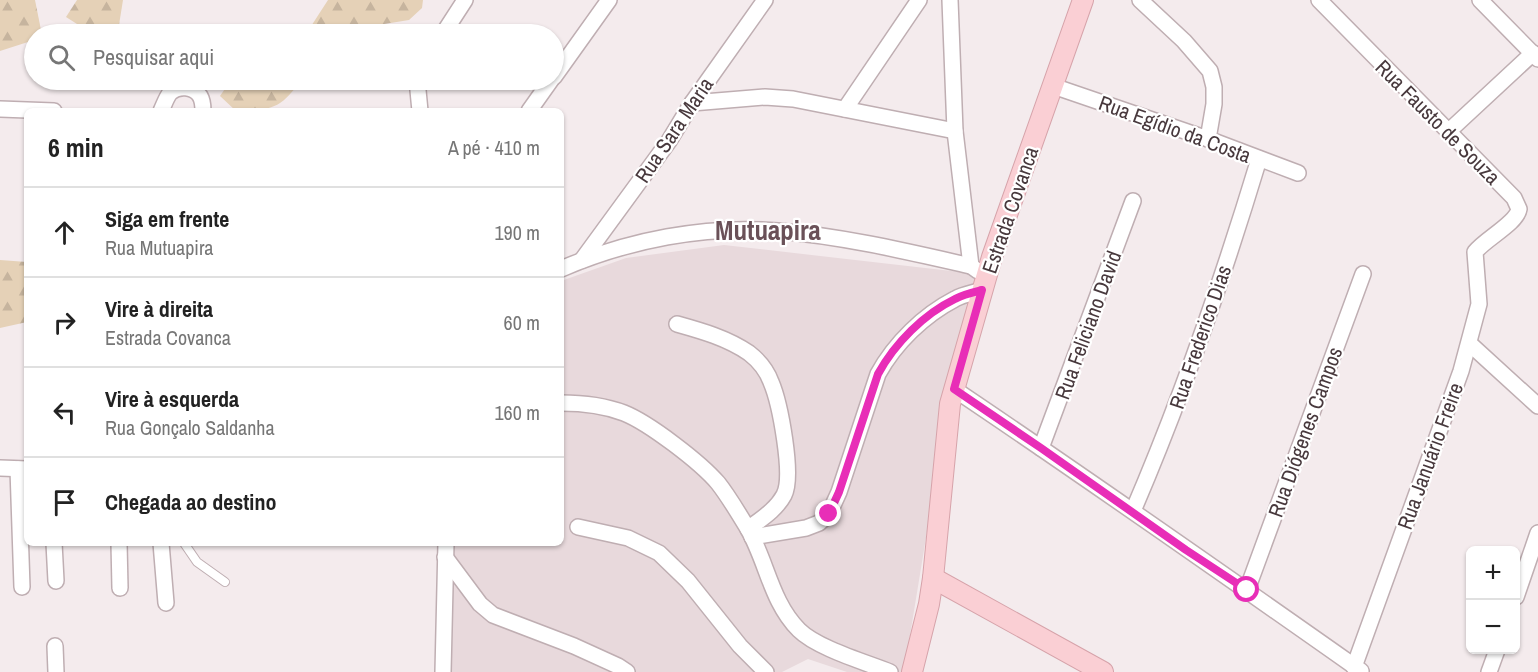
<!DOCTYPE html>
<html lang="pt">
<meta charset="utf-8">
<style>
body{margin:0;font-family:"Archivo Narrow",sans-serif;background:#f6f6f6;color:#222}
.controls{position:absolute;right:18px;bottom:18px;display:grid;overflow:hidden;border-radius:9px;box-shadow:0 2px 4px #0004}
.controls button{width:54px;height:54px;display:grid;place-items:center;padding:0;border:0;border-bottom:2px solid #e0e0e0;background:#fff;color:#222;font:30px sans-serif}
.stop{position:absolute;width:18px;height:18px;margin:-14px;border:4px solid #e82eb7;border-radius:50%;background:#fff}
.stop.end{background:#e82eb7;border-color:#fff;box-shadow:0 2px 6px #0008}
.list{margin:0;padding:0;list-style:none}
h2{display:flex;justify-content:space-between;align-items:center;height:78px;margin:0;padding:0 24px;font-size:26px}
h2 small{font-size:20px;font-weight:400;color:#767676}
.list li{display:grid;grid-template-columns:39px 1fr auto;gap:18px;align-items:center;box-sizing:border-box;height:90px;padding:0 24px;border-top:2px solid #e0e0e0}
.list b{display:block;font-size:22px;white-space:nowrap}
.list p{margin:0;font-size:20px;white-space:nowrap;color:#767676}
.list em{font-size:20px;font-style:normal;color:#767676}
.icon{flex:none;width:33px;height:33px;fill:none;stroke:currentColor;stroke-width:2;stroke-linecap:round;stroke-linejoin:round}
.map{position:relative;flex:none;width:1538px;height:672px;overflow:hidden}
.search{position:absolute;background:#fff;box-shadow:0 2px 4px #0004;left:24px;top:24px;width:540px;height:66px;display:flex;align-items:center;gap:15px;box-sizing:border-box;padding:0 21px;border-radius:33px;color:#767676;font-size:22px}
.panel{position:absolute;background:#fff;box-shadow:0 2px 4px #0004;left:24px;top:108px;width:540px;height:438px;border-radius:9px}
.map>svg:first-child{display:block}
.residential{fill:#e8d9dc}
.forest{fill:url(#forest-firs)}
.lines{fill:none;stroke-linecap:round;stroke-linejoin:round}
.lane-casing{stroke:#bfaeb2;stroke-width:10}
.street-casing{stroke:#bfaeb2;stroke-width:18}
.secondary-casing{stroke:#d6a3aa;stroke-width:22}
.lane{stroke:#fff;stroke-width:8}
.street{stroke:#fff;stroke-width:15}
.secondary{stroke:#facfd4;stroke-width:20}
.route{stroke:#e82eb7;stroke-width:8}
.labels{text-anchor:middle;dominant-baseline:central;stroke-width:4.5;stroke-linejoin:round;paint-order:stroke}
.street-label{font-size:21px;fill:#48393d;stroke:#fff}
.district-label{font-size:27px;font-weight:bold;fill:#6a5158;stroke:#fff}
</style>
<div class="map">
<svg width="1538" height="672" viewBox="0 0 1538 672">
<defs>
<pattern id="forest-firs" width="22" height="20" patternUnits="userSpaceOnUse" patternTransform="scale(1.5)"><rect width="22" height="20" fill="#e5d1b7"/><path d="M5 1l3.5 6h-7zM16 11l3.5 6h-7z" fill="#c6b49e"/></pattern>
</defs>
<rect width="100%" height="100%" fill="#f4ebed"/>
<!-- residential -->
<polygon class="residential" points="724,245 969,273 981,281 948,403 904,672 847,672 808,659 782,672 448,672 443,572 437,543 561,543 561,281 626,258"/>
<!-- forest -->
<g class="forest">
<polygon points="0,0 35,0 41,30 28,42 0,51"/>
<polygon points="77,0 123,0 119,25 88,31 66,17"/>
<polygon points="328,0 423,0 422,8 409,20 372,26 365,32 366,34 306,34"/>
<path d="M 231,80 L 305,80 C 295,85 290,97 280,103 C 268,111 249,111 236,111 L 220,96 Z"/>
<polygon points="349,80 382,80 373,87"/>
<polygon points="0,260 27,262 27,322 0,328"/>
</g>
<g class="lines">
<defs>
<polyline id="lane" points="184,543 197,562 225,582"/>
<g id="street">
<polyline points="950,0 955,131 971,266 978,271"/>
<polyline points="1140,0 1184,41 1210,71 1214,87 1214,104 1208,139"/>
<path d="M 1319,0 L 1514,198 L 1519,209 C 1517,223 1485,239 1475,252 L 1479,304 L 1461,371 L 1354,667"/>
<polyline points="1480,0 1538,59"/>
<polyline points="443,34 465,0"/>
<polyline points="554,77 609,0"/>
<polyline points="417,80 420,111"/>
<polyline points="1053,86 1208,139 1298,173"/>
<polyline points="692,103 765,97 793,99 955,131"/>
<polyline points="0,109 54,111"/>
<polyline points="845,109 919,0"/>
<path d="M 161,111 C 164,105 166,98 170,93 C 178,85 194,86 200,96 C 203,101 203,106 203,111"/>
<polyline points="529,111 551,80"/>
<polyline points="1449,131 1533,53"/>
<polyline points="582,260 669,141 692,103 765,0"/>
<path d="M 561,269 C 628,240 705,225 778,231 C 842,236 909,252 971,266"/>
<path d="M 677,324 C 702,331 727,338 749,353 C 758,360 767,371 771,382 C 780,403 794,476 784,495 C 776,510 761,519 748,529"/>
<polyline points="1470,344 1538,406"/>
<path d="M 954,389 C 1091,481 1226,576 1361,671"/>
<path d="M 561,403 C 582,403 603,405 624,413 C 649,423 700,462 718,483 C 729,497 739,514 748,529 C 767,562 771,602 799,630 C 817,648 865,662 890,672"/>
<polyline points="1041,448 1133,201"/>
<polyline points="0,468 27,469"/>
<polyline points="18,469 22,587"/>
<path d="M 1133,511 C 1182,397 1223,278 1259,159"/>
<polyline points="578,527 628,538 659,553 688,581 740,646 766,672"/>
<path d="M 752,537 L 806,528 L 819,523 L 829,514 L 839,492 L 878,374 C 895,343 924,315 955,299 C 964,294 974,293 982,290"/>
<polyline points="54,543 56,581"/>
<polyline points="119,543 120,588"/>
<polyline points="161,543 166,603"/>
<polyline points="445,557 480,604 493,615 574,646 618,666 627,672"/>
<polyline points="1247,590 1363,274"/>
<polyline points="1516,597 1538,533"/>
<polyline points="55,646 56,672"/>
<polyline points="443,672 446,543"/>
<polyline points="1489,672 1497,650"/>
</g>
<g id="secondary">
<polyline points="933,578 1103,672"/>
<polyline points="912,672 929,604 933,578 950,404 992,257 1083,0"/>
</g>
</defs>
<!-- lane casing -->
<use href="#lane" class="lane-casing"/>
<!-- street casing -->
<use href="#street" class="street-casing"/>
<!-- secondary casing -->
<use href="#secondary" class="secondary-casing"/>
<!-- lane -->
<use href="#lane" class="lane"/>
<!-- street -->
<use href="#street" class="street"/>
<!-- secondary -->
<use href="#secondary" class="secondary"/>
</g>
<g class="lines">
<!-- route -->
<path class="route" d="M 829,514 L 839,492 L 878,374 C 895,343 924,314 955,299 C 964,294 974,292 982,290 L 954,389 L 1041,448 L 1186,550 L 1247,590"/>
</g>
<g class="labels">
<!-- street labels -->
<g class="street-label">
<text transform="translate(1438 122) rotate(45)">Rua Fausto de Souza</text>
<text transform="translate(1175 129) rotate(20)">Rua Egídio da Costa</text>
<text transform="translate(674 130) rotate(-56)">Rua Sara Maria</text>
<text transform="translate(1010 210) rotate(-71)">Estrada Covanca</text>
<text transform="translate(1088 325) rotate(-70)">Rua Feliciano David</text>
<text transform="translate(1200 337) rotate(-71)">Rua Frederico Dias</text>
<text transform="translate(1305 432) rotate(-70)">Rua Diógenes Campos</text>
<text transform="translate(1430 456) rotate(-70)">Rua Januário Freire</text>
</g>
<!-- district labels -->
<g class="district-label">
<text x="768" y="230">Mutuapira</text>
</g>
</g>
</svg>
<div class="controls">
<button>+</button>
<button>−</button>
</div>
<div class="stop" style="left:1247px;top:590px"></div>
<div class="stop end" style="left:829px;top:514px"></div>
<div class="search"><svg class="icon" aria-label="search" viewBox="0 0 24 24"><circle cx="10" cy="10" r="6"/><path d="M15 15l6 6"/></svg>Pesquisar aqui</div>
<section class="panel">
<h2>6 min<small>A pé · 410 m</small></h2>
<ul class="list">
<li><svg class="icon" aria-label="ahead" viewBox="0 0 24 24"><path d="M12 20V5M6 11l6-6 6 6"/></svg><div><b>Siga em frente</b><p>Rua Mutuapira</p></div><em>190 m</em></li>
<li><svg class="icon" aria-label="right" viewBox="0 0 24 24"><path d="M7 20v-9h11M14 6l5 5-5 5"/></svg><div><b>Vire à direita</b><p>Estrada Covanca</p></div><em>60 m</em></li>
<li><svg class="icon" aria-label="left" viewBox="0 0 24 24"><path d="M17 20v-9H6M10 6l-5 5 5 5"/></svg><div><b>Vire à esquerda</b><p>Rua Gonçalo Saldanha</p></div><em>160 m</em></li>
<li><svg class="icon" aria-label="arrive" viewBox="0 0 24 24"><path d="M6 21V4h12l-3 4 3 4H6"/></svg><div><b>Chegada ao destino</b></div></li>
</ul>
</section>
</div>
